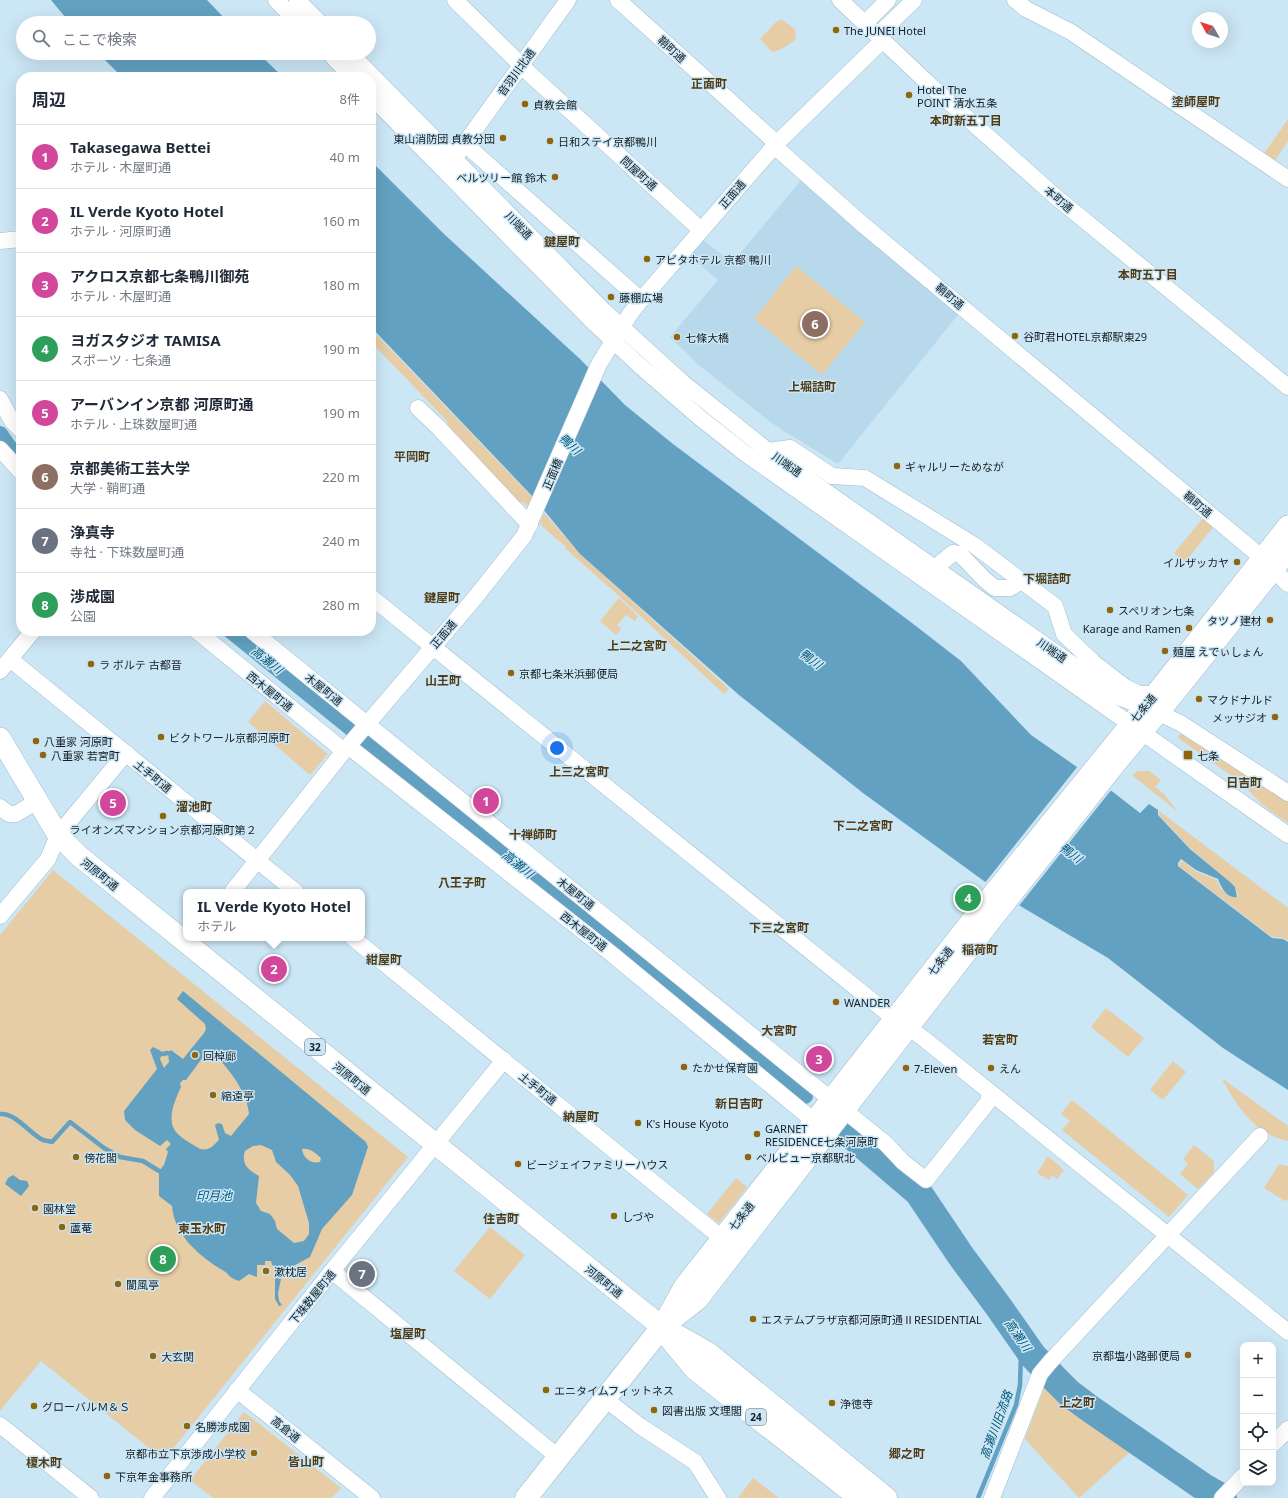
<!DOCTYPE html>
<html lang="ja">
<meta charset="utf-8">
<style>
body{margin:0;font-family:"Noto Sans","Noto Sans JP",sans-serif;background:#f6f6f7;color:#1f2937}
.controls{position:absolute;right:12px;bottom:12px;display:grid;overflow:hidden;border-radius:8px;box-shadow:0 4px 16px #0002}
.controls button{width:36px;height:36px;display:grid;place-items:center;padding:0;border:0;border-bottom:1px solid #e0e1e3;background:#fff;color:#1f2937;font:20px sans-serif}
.compass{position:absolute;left:1192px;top:12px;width:36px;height:36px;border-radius:50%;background:#fff;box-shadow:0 4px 16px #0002;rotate:309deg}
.you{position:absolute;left:557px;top:748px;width:14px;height:14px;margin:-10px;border:3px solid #fff;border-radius:50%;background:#1a73e8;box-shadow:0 0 0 6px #1a73e833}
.badge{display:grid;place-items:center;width:26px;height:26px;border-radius:50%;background:#90660d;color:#fff;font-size:13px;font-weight:700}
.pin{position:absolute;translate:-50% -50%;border:2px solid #fff;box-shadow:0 1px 4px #0006}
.popup{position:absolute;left:183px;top:889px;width:182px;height:52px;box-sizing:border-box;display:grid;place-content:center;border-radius:8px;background:#fff;filter:drop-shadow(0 1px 3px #0005);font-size:13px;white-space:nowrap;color:#747a83}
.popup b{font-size:15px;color:#1f2937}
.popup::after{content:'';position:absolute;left:50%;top:100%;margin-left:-8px;border:8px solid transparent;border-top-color:#fff}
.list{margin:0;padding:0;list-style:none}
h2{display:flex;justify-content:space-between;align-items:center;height:52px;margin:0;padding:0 16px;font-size:17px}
h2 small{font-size:13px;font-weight:400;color:#747a83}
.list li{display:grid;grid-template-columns:26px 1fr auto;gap:12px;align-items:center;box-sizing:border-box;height:64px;padding:0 16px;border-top:1px solid #e0e1e3}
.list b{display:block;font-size:15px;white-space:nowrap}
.list p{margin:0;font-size:13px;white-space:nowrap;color:#747a83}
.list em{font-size:13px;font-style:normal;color:#747a83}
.icon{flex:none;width:22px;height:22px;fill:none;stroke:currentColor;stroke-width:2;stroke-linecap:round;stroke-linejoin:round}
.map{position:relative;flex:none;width:1288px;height:1498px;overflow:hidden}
.search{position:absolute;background:#fff;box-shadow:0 4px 16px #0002;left:16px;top:16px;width:360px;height:44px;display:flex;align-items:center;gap:10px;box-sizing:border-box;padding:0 14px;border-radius:22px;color:#747a83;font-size:15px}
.panel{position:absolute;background:#fff;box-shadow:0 4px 16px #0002;left:16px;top:72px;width:360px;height:564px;border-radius:16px}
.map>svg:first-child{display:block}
.built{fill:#b8d9ec}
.green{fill:#e7cda5}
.water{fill:#63a1c2;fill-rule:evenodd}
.pier{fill:#cbe6f5}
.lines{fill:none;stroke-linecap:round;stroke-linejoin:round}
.stream{stroke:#63a1c2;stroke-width:4.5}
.canal{stroke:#63a1c2;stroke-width:16}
.river{stroke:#63a1c2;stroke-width:28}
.minor-casing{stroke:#a2bbca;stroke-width:17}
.major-casing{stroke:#a2bbca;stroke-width:22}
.highway-casing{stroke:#a2bbca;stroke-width:23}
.minor{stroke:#fff;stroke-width:16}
.major{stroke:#fff;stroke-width:21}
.highway{stroke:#fff;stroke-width:22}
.poi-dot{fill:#90660d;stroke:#cbe6f5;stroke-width:1.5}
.labels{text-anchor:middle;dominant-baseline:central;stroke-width:3;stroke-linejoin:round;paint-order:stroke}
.shield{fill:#cbe6f5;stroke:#4c5b63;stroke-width:1}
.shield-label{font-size:10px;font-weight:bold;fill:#161f25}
.poi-label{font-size:11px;fill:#161f25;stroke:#cbe6f5;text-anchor:start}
.street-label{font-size:11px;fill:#161f25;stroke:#cbe6f5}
.neighbourhood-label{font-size:12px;font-weight:bold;fill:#513d18;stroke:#cbe6f5}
.water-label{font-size:12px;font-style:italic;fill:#005778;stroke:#cbe6f5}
</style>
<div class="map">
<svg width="1288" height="1498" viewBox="0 0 1288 1498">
<rect width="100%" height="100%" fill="#cbe6f5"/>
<!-- built -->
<polygon class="built" points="803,178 961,311 838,464 782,430 769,421 700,366 670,337 718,280 688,255 702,239 732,263"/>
<!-- green -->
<g class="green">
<path d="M 781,19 L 795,29 L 796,39 C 790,44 780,51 772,52 L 760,39 L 775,23 Z"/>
<polygon points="1288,119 1288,141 1274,162 1263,155"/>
<polygon points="796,266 865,322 822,375 754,319"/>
<polygon points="371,329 533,498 529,507 522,501 520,503 449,428 447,421 371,342"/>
<polygon points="544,513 580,554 729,689 724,694 619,596 566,549 566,547 543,527 540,523"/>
<polygon points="1204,517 1215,525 1185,562 1174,553"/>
<polygon points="619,598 638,616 635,621 626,615 617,625 621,629 616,635 600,621"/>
<polygon points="265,701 328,754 310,775 248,722"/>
<polygon points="1183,733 1288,798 1288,823 1265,807 1239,781 1178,738 1179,735"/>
<polygon points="1138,771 1149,771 1161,780 1155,787 1164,794 1178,812 1132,775"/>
<polygon points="1159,811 1288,908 1288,941 1283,938 1272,937 1179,866 1179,863 1183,861 1195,871 1217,880 1221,889 1231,897 1238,897 1238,895 1235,887 1190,848 1159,815"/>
<polygon points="53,870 408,1157 164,1460 41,1361 0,1411 0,935"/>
<polygon points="1106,1008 1144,1038 1128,1057 1091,1027"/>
<polygon points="1173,1061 1186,1072 1163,1100 1150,1090"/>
<path d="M 1223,1079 L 1288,1126 L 1288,1141 C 1254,1134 1239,1108 1223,1081 Z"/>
<polygon points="1072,1100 1188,1195 1169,1217 1062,1130 1070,1121 1061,1114"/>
<polygon points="1194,1145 1214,1161 1214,1172 1198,1189 1180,1174 1188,1164 1183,1159"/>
<polygon points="1048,1156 1064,1170 1057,1179 1052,1175 1049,1180 1037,1173"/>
<polygon points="1279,1164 1288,1166 1288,1200 1285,1201 1264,1188"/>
<polygon points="736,1178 747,1187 719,1223 707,1214"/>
<polygon points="490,1227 525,1255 490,1299 454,1271"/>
<polygon points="1047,1380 1066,1401 1132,1450 1079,1498 1025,1439"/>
<polygon points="244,1412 341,1488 332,1498 213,1498 190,1480"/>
<polygon points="753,1478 779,1498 738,1498"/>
</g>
<!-- water -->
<g class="water">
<polygon points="51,0 207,0 229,23 70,23"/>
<polygon points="98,53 258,53 283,77 122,77"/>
<path d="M 371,161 L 444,234 L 581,360 L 625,405 L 673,444 L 912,623 L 961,661 L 1031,735 L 1113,792 L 1140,813 L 1149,804 L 1158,810 L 1158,815 L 1190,849 L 1230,882 L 1235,887 L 1237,897 C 1227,899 1221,887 1218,879 L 1196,870 L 1181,859 L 1178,863 L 1178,866 L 1272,938 L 1283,939 L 1288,942 L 1288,1090 L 1223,1048 L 1108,958 L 1010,900 L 863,793 L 739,695 L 580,554 L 533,497 L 371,327 Z"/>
<path d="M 183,991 L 366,1142 L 368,1147 L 352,1195 L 322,1229 L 310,1257 L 286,1270 L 281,1279 L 278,1293 L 279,1301 L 282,1305 L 279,1306 L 275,1299 L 275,1266 L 272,1265 L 271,1261 L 265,1261 L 265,1265 L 257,1265 L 257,1277 L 249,1274 L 239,1281 C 229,1278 230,1275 224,1271 C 200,1257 174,1235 172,1206 L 159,1196 L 159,1171 L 164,1165 L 168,1152 L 166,1149 L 171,1144 L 167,1140 L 160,1146 L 135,1130 L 125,1120 L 124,1111 L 157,1069 L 150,1050 L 153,1047 L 161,1051 L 162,1054 L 160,1059 L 164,1068 L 169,1062 L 168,1053 L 171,1050 L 183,1059 L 204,1033 L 206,1029 L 205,1024 L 177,999 ZM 211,1052 C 228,1066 247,1092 249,1114 L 231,1136 L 225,1133 L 222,1124 L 218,1123 L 215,1125 L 219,1140 C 213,1146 209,1151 200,1149 C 192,1144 182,1139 176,1132 C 166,1120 175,1100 181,1087 L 180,1083 L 183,1080 L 186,1080 L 206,1053 ZM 261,1145 L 272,1150 L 276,1162 L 290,1175 L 298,1186 L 309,1223 L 309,1234 L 304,1241 L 294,1243 L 277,1229 L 275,1221 L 270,1214 L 261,1211 L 256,1203 L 259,1176 C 248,1170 241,1164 245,1151 L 253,1146 ZM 302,1149 C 310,1148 315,1153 321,1158 L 320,1162 C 311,1164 303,1158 302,1149 Z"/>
<polygon points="13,1175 20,1180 27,1181 29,1186 21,1196 5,1184 8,1178"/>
</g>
<!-- pier -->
<polygon class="pier" points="1078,766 1112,789 1018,907 984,884"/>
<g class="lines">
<!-- stream -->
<g class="stream">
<polyline points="162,1054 168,1053"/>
<path d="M 0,1114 C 15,1112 30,1134 43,1140 C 46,1141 50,1141 52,1142 L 70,1122 L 104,1148 L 120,1157 L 143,1161 L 159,1171"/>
<polyline points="978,1498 1016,1405 1020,1385 1021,1353 1017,1333"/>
</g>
<!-- canal -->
<g class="canal">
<polyline points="0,434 9,447 21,458"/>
<polyline points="231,631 805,1096"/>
</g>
<!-- river -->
<polyline class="river" points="850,1134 918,1192 961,1256 998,1306 1033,1356 1055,1379 1069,1393 1089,1408 1205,1488 1223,1498"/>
<defs>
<g id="minor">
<polyline points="276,0 299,23"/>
<polyline points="297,0 320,23"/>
<polyline points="455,0 531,75 701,230"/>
<polyline points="618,0 772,139 781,152 861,223 1254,551 1288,584"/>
<polyline points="840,0 932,87 1056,197 1288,387"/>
<polyline points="1015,0 1026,9 1071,32 1288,179"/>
<polyline points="865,23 888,0"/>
<polyline points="878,35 914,0"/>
<polyline points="329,53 352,77"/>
<polyline points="350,53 604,311 683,383 768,451 1119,697 1159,713 1180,723 1288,793"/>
<polyline points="371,96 593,322 639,365 699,417 746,454 1288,835"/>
<polyline points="465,144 641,300"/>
<polyline points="458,153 568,0"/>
<polyline points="0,241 21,239"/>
<polyline points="0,399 12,421 21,430"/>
<polyline points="418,408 438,427 530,525"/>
<polyline points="0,449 21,472"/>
<polyline points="768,451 790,448 832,476 865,478 974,545 1055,606 1064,634 1094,663 1125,687 1139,694 1149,694"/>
<polyline points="935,568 953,553 960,554 985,580 995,588 1010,588 1021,581"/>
<polyline points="371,597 886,1012 923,1038 1288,1332"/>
<polyline points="197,631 344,751"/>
<polyline points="252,631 886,1144 903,1162 926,1180 988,1102 990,1093"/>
<polyline points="10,659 296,892"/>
<polyline points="0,671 33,631"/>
<polyline points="348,746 613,955 815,1122"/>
<polyline points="0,807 9,814 16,814 37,801"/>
<polyline points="232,892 344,751 474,599 524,536 599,364 630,314 641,300 776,144 883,40"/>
<polyline points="0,916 48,859 58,835 126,753"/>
<polyline points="353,938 723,1239"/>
<polyline points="332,1271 558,1457"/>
<polyline points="237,1390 372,1498"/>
<polyline points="605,1399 640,1426 695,1462 718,1498"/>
<polyline points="0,1425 91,1498"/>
<polyline points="1273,1444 1288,1429"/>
<polyline points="152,1498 332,1271 504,1060"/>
<polyline points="992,1498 1040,1374 1050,1362 1260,1136"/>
<polyline points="1222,1498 1243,1476"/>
</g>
<g id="major">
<polyline points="0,738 58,835 79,856 662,1327"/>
<polyline points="670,1321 698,1299 996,914 1116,763 1176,691 1288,551"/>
<polyline points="662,1327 684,1287 984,905 1165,682 1288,526"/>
</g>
<g id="highway">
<polyline points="662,1327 708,1353 886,1498"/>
<polyline points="667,1335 695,1369 860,1498"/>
<polyline points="526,1498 662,1327"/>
</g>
</defs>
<!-- minor casing -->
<use href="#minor" class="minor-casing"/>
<!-- major casing -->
<use href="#major" class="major-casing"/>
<!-- highway casing -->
<use href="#highway" class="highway-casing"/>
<!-- minor -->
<use href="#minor" class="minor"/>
<!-- major -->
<use href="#major" class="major"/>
<!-- highway -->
<use href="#highway" class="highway"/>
</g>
<!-- markers -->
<g class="poi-dot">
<circle cx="836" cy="30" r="4"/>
<circle cx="909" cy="95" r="4"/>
<circle cx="525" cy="104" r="4"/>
<circle cx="503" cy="138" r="4"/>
<circle cx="550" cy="141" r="4"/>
<circle cx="555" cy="177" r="4"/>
<circle cx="647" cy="259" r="4"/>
<circle cx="611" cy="297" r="4"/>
<circle cx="1015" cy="336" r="4"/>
<circle cx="677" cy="337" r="4"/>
<circle cx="897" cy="466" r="4"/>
<circle cx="1237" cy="562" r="4"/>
<circle cx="1110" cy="610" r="4"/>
<circle cx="1270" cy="620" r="4"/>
<circle cx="1189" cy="628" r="4"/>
<circle cx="1165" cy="651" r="4"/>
<circle cx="91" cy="664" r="4"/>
<circle cx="511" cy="673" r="4"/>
<circle cx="1199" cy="699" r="4"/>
<circle cx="1275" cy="717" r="4"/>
<circle cx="161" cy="737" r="4"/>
<circle cx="36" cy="741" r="4"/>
<circle cx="43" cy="755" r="4"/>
<rect x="1183" y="750" width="10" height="10" rx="2"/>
<circle cx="163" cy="816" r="4"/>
<circle cx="836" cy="1002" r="4"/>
<circle cx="195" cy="1055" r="4"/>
<circle cx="684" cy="1067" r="4"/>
<circle cx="906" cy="1068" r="4"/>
<circle cx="991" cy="1068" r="4"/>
<circle cx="213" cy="1095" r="4"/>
<circle cx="638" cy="1123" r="4"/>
<circle cx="757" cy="1134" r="4"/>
<circle cx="76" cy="1157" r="4"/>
<circle cx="748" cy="1157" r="4"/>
<circle cx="518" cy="1164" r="4"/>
<circle cx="35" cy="1208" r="4"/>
<circle cx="614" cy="1216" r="4"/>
<circle cx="62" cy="1227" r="4"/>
<circle cx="266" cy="1271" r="4"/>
<circle cx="118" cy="1284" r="4"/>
<circle cx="753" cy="1319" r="4"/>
<circle cx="1188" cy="1355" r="4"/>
<circle cx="153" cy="1356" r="4"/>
<circle cx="546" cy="1390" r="4"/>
<circle cx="832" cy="1403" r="4"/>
<circle cx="34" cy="1406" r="4"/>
<circle cx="654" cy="1410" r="4"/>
<circle cx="187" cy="1426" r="4"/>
<circle cx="254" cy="1453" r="4"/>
<circle cx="107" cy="1476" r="4"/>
</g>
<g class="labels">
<!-- shield labels -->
<g class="shield">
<rect x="305" y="1039" width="20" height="16" rx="3"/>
<rect x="746" y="1409" width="20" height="16" rx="3"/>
</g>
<g class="shield-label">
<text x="315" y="1047">32</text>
<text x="756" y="1417">24</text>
</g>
<!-- poi labels -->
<g class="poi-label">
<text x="844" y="30">The JUNEI Hotel</text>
<text x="917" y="89">Hotel The<tspan x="917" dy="13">POINT 清水五条</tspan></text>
<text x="533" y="104">貞教会館</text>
<text x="495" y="138" text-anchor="end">東山消防団 貞教分団</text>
<text x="558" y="141">日和ステイ京都鴨川</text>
<text x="547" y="177" text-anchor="end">ベルツリー館 鈴木</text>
<text x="655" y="259">アビタホテル 京都 鴨川</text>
<text x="619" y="297">藤棚広場</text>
<text x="1023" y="336">谷町君HOTEL京都駅東29</text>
<text x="685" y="337">七條大橋</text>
<text x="905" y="466">ギャルリーためなが</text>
<text x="1229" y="562" text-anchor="end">イルザッカヤ</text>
<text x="1118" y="610">スペリオン七条</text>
<text x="1262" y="620" text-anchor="end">タツノ建材</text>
<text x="1181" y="628" text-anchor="end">Karage and Ramen</text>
<text x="1173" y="651">麵屋 えでぃしょん</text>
<text x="99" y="664">ラ ポルテ 古都音</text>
<text x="519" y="673">京都七条米浜郵便局</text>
<text x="1207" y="699">マクドナルド</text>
<text x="1267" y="717" text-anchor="end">メッサジオ</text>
<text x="169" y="737">ビクトワール京都河原町</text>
<text x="44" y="741">八重家 河原町</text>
<text x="51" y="755">八重家 若宮町</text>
<text x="1197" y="755">七条</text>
<text x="163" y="829" text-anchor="middle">ライオンズマンション京都河原町第２</text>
<text x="844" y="1002">WANDER</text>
<text x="203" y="1055">回棹廊</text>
<text x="692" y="1067">たかせ保育園</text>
<text x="914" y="1068">7-Eleven</text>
<text x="999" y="1068">えん</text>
<text x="221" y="1095">縮遠亭</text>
<text x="646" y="1123">K's House Kyoto</text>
<text x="765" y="1128">GARNET<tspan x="765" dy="13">RESIDENCE七条河原町</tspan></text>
<text x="84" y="1157">傍花閣</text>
<text x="756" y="1157">ベルビュー京都駅北</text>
<text x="526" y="1164">ビージェイファミリーハウス</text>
<text x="43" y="1208">園林堂</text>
<text x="622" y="1216">しづや</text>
<text x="70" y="1227">蘆菴</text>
<text x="274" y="1271">漱枕居</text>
<text x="126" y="1284">閬風亭</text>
<text x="761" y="1319">エステムプラザ京都河原町通ⅡRESIDENTIAL</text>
<text x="1180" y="1355" text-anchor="end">京都塩小路郵便局</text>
<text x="161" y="1356">大玄関</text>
<text x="554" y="1390">エニタイムフィットネス</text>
<text x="840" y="1403">浄徳寺</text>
<text x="42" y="1406">グローバルＭ＆Ｓ</text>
<text x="662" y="1410">図書出版 文理閣</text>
<text x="195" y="1426">名勝渉成園</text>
<text x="246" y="1453" text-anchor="end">京都市立下京渉成小学校</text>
<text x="115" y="1476">下京年金事務所</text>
</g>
<!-- street labels -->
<g class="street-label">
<text transform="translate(672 49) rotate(42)">鞘町通</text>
<text transform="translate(516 72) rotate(-54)">音羽川北通</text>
<text transform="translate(639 173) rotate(42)">問屋町通</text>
<text transform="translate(732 194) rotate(-49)">正面通</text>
<text transform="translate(1059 199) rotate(40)">本町通</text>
<text transform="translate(519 225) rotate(46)">川端通</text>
<text transform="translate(950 296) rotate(40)">鞘町通</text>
<text transform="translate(787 464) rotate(35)">川端通</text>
<text transform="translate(552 474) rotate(-67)">正面橋</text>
<text transform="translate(1198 504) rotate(40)">鞘町通</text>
<text transform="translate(443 634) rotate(-50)">正面通</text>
<text transform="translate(1052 650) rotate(35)">川端通</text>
<text transform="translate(324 689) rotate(39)">木屋町通</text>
<text transform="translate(270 691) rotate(39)">西木屋町通</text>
<text transform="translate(1143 708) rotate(-50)">七条通</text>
<text transform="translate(153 776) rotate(39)">土手町通</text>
<text transform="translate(100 874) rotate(39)">河原町通</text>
<text transform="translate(576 893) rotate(39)">木屋町通</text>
<text transform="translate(584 931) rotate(38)">西木屋町通</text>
<text transform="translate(940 961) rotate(-52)">七条通</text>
<text transform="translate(352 1078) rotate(39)">河原町通</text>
<text transform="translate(538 1088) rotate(39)">土手町通</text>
<text transform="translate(741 1216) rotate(-52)">七条通</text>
<text transform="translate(604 1281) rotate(39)">河原町通</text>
<text transform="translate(312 1297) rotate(-51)">下珠数屋町通</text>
<text transform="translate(286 1429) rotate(39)">高倉通</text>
</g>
<!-- neighbourhood labels -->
<g class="neighbourhood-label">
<text x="709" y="83">正面町</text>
<text x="1196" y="101">塗師屋町</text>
<text x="966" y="120">本町新五丁目</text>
<text x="562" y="241">鍵屋町</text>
<text x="1148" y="274">本町五丁目</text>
<text x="812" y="386">上堀詰町</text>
<text x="412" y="456">平岡町</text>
<text x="1047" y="578">下堀詰町</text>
<text x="442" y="597">鍵屋町</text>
<text x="637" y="645">上二之宮町</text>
<text x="443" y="680">山王町</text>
<text x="579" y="771">上三之宮町</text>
<text x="1244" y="782">日吉町</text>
<text x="194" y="806">溜池町</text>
<text x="863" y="825">下二之宮町</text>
<text x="533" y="834">十禅師町</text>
<text x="462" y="882">八王子町</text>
<text x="779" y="927">下三之宮町</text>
<text x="980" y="949">稲荷町</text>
<text x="384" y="959">紺屋町</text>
<text x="779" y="1030">大宮町</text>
<text x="1000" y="1039">若宮町</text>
<text x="739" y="1103">新日吉町</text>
<text x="581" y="1116">納屋町</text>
<text x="501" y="1218">住吉町</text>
<text x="202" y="1228">東玉水町</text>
<text x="408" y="1333">塩屋町</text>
<text x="1077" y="1402">上之町</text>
<text x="907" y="1453">郷之町</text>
<text x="306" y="1461">皆山町</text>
<text x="44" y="1462">榎木町</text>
</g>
<!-- water labels -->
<g class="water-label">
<text transform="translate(570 444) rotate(43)">鴨川</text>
<text transform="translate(811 659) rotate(37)">鴨川</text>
<text transform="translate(267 660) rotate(39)">高瀬川</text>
<text transform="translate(1071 853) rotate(37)">鴨川</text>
<text transform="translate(518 864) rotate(39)">高瀬川</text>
<text x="214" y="1195">印月池</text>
<text transform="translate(1018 1335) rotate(55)">高瀬川</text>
<text transform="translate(996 1425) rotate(-70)">高瀬川旧流路</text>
</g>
</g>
</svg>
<div class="controls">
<button>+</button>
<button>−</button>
<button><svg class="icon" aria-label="locate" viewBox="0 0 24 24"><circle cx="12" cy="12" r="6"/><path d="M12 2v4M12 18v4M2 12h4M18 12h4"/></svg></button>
<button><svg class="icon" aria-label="layers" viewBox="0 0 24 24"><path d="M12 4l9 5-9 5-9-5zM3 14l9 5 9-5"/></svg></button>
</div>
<svg class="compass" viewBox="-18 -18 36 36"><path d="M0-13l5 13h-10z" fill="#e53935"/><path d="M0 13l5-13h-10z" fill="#747a83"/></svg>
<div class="you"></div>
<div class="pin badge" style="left:486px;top:801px;background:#d1479c">1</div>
<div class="pin badge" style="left:274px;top:969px;background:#d1479c">2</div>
<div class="popup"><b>IL Verde Kyoto Hotel</b>ホテル</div>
<div class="pin badge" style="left:819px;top:1059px;background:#d1479c">3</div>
<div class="pin badge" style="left:968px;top:898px;background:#2e9e5b">4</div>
<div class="pin badge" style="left:113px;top:803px;background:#d1479c">5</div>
<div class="pin badge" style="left:815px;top:324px;background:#8d6e63">6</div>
<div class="pin badge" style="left:362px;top:1274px;background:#6b7280">7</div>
<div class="pin badge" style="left:163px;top:1259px;background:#2e9e5b">8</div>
<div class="search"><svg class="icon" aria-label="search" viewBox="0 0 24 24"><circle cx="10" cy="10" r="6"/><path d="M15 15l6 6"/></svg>ここで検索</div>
<section class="panel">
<h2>周辺<small>8件</small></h2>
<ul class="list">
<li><span class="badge" style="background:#d1479c">1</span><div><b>Takasegawa Bettei</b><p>ホテル · 木屋町通</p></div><em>40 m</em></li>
<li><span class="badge" style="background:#d1479c">2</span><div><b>IL Verde Kyoto Hotel</b><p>ホテル · 河原町通</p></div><em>160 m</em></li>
<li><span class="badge" style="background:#d1479c">3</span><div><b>アクロス京都七条鴨川御苑</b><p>ホテル · 木屋町通</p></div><em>180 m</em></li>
<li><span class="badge" style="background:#2e9e5b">4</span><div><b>ヨガス夕ジオ TAMISA</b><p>スポーツ · 七条通</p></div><em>190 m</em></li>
<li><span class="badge" style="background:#d1479c">5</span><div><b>アーバンイン京都 河原町通</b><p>ホテル · 上珠数屋町通</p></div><em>190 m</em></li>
<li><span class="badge" style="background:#8d6e63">6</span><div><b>京都美術工芸大学</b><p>大学 · 鞘町通</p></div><em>220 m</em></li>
<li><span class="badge" style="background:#6b7280">7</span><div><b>浄真寺</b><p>寺社 · 下珠数屋町通</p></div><em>240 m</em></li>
<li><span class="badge" style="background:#2e9e5b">8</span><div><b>渉成園</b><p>公園</p></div><em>280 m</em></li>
</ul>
</section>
</div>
